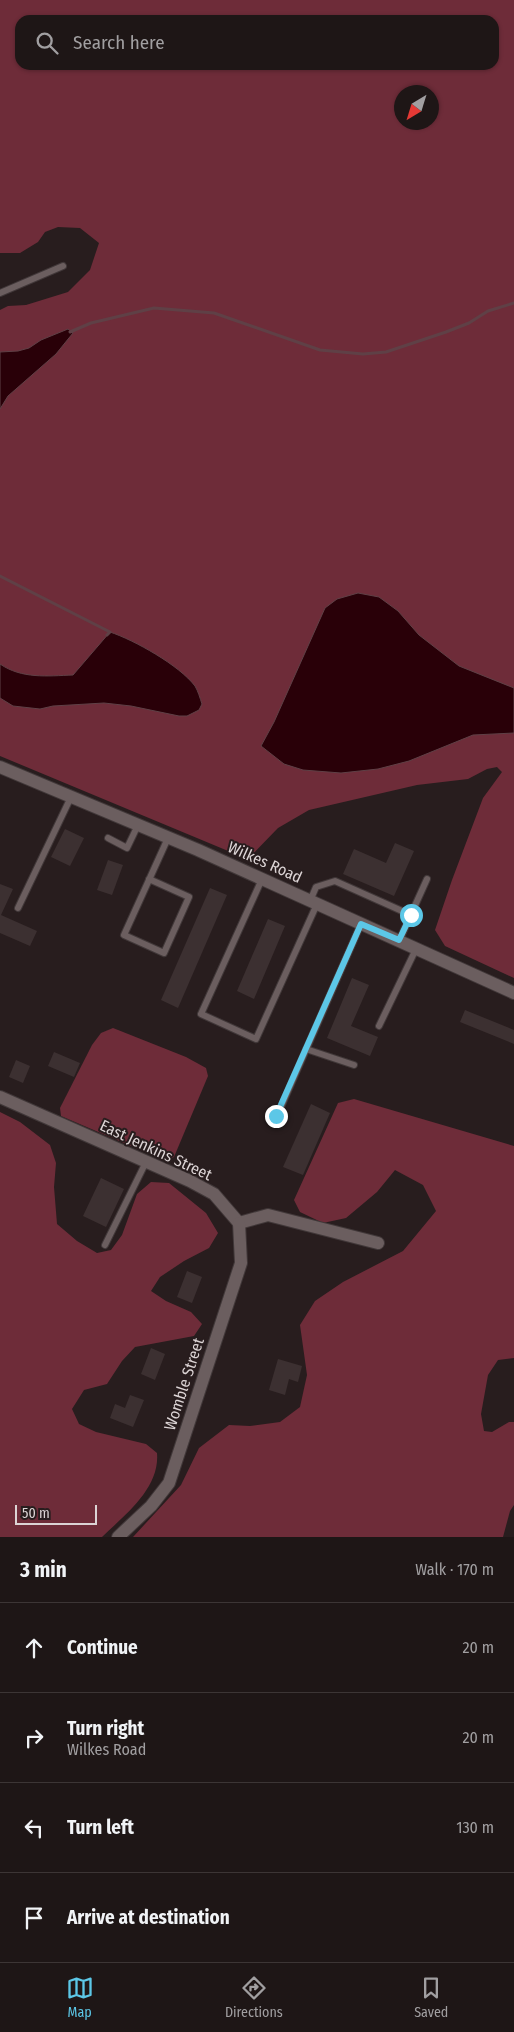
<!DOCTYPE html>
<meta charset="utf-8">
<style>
body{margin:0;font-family:"Fira Sans Condensed",sans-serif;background:#261f1f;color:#f1f3f6}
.compass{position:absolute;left:394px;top:85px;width:45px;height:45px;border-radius:50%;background:#1e1616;box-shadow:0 1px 4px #0004;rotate:218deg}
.scale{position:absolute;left:15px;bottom:12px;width:82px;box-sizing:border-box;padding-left:5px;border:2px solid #dcd4d5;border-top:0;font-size:14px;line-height:18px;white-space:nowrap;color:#dcd4d5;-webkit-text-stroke:4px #281d1e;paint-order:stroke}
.stop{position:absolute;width:15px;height:15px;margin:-11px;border:4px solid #5cc7e7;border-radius:50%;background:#fff}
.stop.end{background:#5cc7e7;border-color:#fff;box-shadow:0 1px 5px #0008}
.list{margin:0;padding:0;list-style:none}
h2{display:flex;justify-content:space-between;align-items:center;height:65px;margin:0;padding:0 20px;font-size:21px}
h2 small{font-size:16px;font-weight:400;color:#a19fa1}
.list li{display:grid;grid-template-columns:32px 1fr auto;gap:15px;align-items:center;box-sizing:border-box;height:90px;padding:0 20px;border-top:1px solid #3c3535}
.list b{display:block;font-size:19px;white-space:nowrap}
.list p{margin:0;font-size:16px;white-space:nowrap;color:#a19fa1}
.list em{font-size:16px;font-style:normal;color:#a19fa1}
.icon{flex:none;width:28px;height:28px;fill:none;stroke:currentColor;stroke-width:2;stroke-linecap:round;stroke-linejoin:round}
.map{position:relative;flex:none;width:514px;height:1537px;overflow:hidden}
.search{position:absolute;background:#1e1616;box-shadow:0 1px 4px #0004;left:15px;right:15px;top:15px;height:55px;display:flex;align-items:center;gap:12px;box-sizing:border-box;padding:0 18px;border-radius:15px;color:#a19fa1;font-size:19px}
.sheet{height:425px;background:#1e1616}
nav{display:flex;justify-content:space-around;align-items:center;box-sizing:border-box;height:70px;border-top:1px solid #3c3535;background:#1e1616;font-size:14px;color:#a19fa1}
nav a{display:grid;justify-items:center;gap:2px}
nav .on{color:#5cc7e7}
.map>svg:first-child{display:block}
.forest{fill:#6e2c39;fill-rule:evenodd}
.water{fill:#290008;stroke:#5f4046}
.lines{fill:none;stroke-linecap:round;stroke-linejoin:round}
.stream{stroke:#5f4046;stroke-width:3}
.building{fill:#3c3031}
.service-casing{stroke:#413839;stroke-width:8}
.minor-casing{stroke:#413839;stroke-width:14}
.tertiary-casing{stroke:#413839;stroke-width:14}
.service{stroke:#6b5e5f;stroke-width:6}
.minor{stroke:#6b5e5f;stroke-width:12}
.tertiary{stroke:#6b5e5f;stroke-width:12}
.route{stroke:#5cc7e7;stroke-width:6}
.labels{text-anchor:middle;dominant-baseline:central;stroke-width:4;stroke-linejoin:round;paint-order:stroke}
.street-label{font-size:16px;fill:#dcd4d5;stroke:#281d1e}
</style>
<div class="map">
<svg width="514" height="1537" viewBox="0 0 514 1537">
<rect width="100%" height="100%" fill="#281d1e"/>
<!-- forest -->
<g class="forest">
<path d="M 0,0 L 514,0 L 514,978 L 445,946 L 435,930 L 452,880 L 483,798 L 502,772 L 497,767 L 487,769 L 468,779 L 417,785 L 309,810 L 278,828 L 250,857 L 233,853 L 0,756 L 0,310 L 8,306 L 26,305 L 68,292 L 90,270 L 99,243 L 80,228 L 58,227 L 45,232 L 38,242 L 20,253 L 0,253 ZM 20,20 L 494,20 L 494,65 L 20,65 ZM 402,92 L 432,92 L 432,122 L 402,122 Z"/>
<polygon points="113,1028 186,1057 206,1068 208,1076 174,1157 166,1161 61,1116 60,1108 92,1045 101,1033"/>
<polygon points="354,1099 514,1146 514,1358 498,1360 488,1375 481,1414 484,1431 492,1432 509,1422 514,1422 514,1505 510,1511 503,1537 133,1537 181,1485 199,1448 229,1425 250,1426 280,1422 300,1407 307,1375 300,1325 315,1301 343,1282 403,1251 436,1211 423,1185 395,1170 377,1192 346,1218 323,1223 300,1212 294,1200 338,1103"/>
<path d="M 0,1112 L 20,1122 L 50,1145 L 56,1163 L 54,1187 L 57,1224 L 77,1241 L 97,1253 L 111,1250 L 122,1235 L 137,1194 L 151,1182 L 169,1183 L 206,1213 L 218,1233 L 209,1248 L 184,1261 L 160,1277 L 151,1291 L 166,1301 L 191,1312 L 202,1324 L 194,1336 L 135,1347 L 122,1361 L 107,1384 L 84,1390 L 72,1409 L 79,1424 L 96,1432 L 146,1444 L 157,1453 C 160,1488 126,1514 102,1537 L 0,1537 Z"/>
</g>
<!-- water -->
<g class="water">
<polygon points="68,329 73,333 56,354 8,396 0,409 0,352 18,351 29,348 41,340"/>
<polygon points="358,593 379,597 398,611 419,635 459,666 514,688 514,733 473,735 409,761 378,769 341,773 303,770 284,764 261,746 274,722 325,608 337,599"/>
<path d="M 110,632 C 134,640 179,665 195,686 C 198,691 200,698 202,704 L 199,710 L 187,716 L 179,716 L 131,706 L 104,703 L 53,706 L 40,709 L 13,706 L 0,698 L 0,664 C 22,679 47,676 73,675 Z"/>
</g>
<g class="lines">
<!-- stream -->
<g class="stream">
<polyline points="70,332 91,323 154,308 214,313 320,350 363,354 386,352 446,332 469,323 488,311 514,303"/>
<polyline points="0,576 110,632 107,635"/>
</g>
</g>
<!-- building -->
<g class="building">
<polygon points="65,829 84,838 70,866 51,857"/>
<polygon points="395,843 414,851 394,896 343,874 354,849 386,863"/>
<polygon points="108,860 123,865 112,895 97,890"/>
<polygon points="0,884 13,889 1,915 37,931 30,946 0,933"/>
<polygon points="210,888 227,895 178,1008 161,1000"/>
<polygon points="268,919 285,926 254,999 237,991"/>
<polygon points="352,978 369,985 351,1026 378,1037 370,1056 327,1038"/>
<polygon points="465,1010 514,1030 514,1044 460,1022"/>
<polygon points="54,1052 80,1063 74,1077 48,1066"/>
<polygon points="16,1060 30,1066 23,1083 9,1077"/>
<polygon points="311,1104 330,1113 303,1175 283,1167"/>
<polygon points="101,1178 124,1189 106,1227 83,1216"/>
<polygon points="187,1271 202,1277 192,1303 177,1297"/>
<polygon points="151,1348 165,1354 155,1380 141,1374"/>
<polygon points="278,1359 302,1366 298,1382 289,1379 285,1395 269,1390"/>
<polygon points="130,1395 144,1400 133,1427 110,1418 115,1404 125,1408"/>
</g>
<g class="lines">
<defs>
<g id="service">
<polyline points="0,293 63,266"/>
<polyline points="108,838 127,848 138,825"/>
<polyline points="149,879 189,897 164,953 124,935 168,838"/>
<polyline points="262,879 201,1014 256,1039 317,904"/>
<polyline points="310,901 316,887 335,881 411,915"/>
<polyline points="18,908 71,797"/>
<polyline points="399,941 427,879"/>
<polyline points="379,1026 416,949"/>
<polyline points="306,1049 354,1065"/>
<polyline points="277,1116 361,924"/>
<polyline points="105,1245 146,1162"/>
</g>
<g id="minor">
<polyline points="0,1097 190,1181 214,1194 239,1223 268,1215 378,1243"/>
<polyline points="118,1537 151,1506 169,1483 241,1263 239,1223"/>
</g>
<polyline id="tertiary" points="0,767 198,850 514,993"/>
</defs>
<!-- service casing -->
<use href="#service" class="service-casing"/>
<!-- minor casing -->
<use href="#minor" class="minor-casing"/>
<!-- tertiary casing -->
<use href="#tertiary" class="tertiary-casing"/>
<!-- service -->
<use href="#service" class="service"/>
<!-- minor -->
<use href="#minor" class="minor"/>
<!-- tertiary -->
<use href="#tertiary" class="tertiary"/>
</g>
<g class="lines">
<!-- route -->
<polyline class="route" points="276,1116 361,924 399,940 411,915"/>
</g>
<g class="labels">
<!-- street labels -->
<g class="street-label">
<text transform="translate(265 862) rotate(24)">Wilkes Road</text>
<text transform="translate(156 1150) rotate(25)">East Jenkins Street</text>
<text transform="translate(184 1384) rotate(-72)">Womble Street</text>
</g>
</g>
</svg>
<svg class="compass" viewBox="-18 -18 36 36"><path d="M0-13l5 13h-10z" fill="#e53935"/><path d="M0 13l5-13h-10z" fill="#a19fa1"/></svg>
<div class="scale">50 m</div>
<div class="stop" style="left:411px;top:915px"></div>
<div class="stop end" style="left:276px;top:1116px"></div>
<div class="search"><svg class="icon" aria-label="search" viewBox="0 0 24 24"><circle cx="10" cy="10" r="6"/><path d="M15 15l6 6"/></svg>Search here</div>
</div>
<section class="sheet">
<h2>3 min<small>Walk · 170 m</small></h2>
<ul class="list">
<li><svg class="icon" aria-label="ahead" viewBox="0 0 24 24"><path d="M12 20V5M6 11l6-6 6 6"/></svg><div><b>Continue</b></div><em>20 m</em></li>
<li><svg class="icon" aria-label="right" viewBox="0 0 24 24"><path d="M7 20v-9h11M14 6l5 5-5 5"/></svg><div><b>Turn right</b><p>Wilkes Road</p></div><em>20 m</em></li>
<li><svg class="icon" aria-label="left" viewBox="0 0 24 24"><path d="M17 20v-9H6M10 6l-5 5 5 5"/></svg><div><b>Turn left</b></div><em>130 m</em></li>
<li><svg class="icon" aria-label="arrive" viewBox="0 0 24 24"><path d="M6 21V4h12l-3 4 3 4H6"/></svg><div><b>Arrive at destination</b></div></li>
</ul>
</section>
<nav>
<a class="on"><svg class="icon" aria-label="map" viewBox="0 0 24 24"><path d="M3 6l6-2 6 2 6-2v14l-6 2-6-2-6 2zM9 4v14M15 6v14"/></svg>Map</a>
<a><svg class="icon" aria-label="directions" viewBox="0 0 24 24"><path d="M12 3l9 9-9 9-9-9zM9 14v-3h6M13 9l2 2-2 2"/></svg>Directions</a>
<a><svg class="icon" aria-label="saved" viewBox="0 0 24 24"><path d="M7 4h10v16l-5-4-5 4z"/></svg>Saved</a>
</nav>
